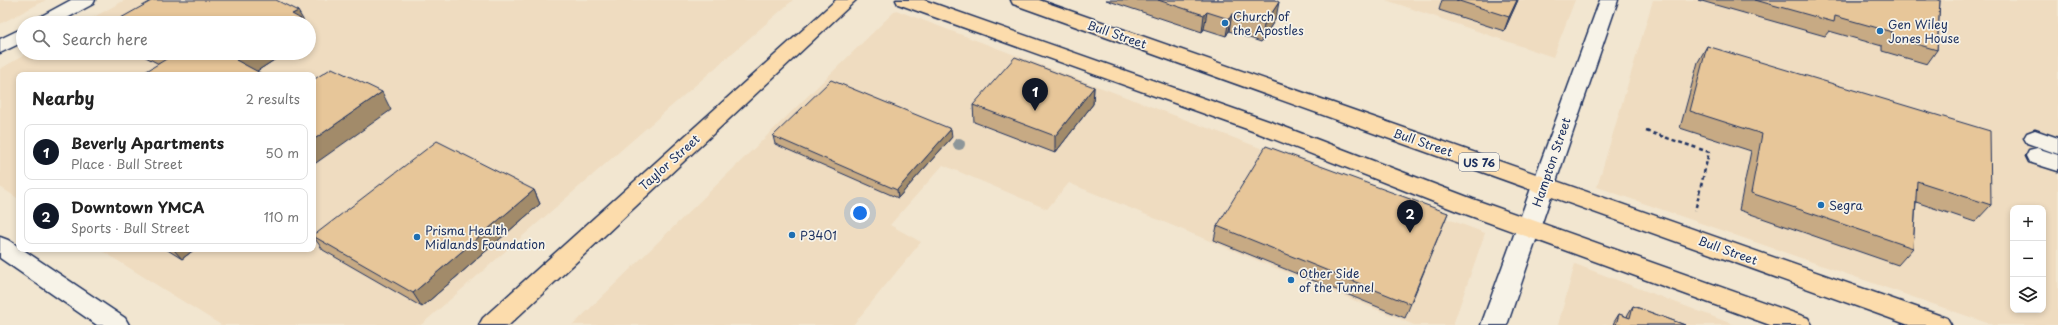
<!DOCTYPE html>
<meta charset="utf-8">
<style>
body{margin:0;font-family:"Playpen Sans",sans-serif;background:#f6f6f6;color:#222}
.controls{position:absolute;right:12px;bottom:12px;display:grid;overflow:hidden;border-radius:8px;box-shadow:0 2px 6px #0003}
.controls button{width:36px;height:36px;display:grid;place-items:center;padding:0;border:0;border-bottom:1px solid #e0e0e0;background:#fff;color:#222;font:20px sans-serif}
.you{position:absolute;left:860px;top:213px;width:14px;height:14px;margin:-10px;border:3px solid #fff;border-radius:50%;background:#1a73e8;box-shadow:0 0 0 6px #1a73e833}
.badge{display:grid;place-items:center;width:26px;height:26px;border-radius:50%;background:#111827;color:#fff;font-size:13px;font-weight:700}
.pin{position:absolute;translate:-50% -33px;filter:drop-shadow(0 1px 2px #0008)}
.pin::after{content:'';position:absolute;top:21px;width:14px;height:12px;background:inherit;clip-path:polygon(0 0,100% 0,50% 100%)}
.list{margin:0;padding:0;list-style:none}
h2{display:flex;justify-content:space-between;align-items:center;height:52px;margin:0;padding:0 16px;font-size:17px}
h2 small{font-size:13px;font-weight:400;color:#767676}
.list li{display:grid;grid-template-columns:26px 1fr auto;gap:12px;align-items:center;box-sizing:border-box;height:56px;margin:0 8px 8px;padding:0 8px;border:1px solid #e0e0e0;border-radius:8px}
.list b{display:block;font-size:15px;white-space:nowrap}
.list p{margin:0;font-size:13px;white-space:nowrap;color:#767676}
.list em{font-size:13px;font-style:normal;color:#767676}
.icon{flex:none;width:22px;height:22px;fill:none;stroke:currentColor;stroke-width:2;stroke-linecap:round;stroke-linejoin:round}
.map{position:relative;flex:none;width:2058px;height:325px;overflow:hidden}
.search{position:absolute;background:#fff;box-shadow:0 2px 6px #0003;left:16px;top:16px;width:300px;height:44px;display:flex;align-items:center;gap:10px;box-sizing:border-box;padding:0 14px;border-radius:22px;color:#767676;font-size:15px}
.panel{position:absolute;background:#fff;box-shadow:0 2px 6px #0003;left:16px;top:72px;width:300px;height:180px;border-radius:8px}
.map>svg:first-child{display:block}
.built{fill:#efdcc0;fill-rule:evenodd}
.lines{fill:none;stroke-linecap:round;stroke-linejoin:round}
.minor-casing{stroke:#1b2f5e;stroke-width:3}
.major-casing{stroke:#1b2f5e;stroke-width:3}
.path{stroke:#1b2f5e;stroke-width:2.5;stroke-dasharray:4 3;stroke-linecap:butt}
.minor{fill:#f7f3e8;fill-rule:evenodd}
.major{fill:#fcdcac;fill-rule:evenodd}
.tree{fill:#8d9699}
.wall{fill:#c7aa84;stroke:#1b2f5e}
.shaded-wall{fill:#a28b6b;stroke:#1b2f5e}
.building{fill:#e7c699;stroke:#1b2f5e}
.poi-dot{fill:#1f6fb2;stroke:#f7f3e8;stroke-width:1.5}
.labels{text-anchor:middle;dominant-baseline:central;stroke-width:3.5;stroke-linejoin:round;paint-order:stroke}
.shield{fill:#f7f3e8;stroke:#5d6a87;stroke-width:1}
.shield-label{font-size:11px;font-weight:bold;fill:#1b2f5e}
.poi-label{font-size:12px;fill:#1b2f5e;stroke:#f7f3e8;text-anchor:start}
.street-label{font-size:12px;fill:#1b2f5e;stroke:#f7f3e8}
</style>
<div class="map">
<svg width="2058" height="325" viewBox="0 0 2058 325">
<rect width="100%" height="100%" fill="#f2e6d0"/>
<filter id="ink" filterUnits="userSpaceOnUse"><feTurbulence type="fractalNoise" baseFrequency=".025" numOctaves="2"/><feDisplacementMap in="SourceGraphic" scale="8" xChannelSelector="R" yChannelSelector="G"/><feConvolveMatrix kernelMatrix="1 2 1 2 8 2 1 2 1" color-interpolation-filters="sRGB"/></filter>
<g filter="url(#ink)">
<!-- built -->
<g class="built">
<polygon points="0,0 46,0 0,24"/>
<polygon points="125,0 793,0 421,325 221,325 99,249 313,249 313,75 19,75 19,199 0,187 0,69 28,53 309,53 309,23 83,23"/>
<polygon points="1386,0 1575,0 1553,57"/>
<path d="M 1653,0 L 2058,0 L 2058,325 L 1993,325 L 1597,187 ZM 2013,208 L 2043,208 L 2043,310 L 2013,310 Z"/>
<polygon points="896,10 1485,233 1453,325 1414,325 1069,183 1047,209 943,165 890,225 921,242 853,325 573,325"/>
<polygon points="1575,264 1735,325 1558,325"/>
</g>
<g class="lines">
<defs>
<g id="minor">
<polygon points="71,0 95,0 93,4 58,23 33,23 36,19"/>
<polygon points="1600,0 1618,0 1507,325 1481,325"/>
<polygon points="23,28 23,42 0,53 0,39"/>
<polygon points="2035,130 2058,138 2058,154 2027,143 2024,138 2027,133"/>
<polygon points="2037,148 2058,155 2058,171 2029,162 2026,156 2029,150"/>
<polygon points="0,237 8,240 19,247 19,249 22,249 125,318 129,325 97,325 0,258"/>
</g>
<g id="major">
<polygon points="836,0 856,0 509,325 479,325 483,318"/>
<polygon points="896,0 924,0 1274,123 1473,199 1808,318 1812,325 1770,325 1457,211 1258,133 898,4"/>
<polygon points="1011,0 1039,0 1947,318 1951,325 1909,325 1013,4"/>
</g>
</defs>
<!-- minor casing -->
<use href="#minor" class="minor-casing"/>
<!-- major casing -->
<use href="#major" class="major-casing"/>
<!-- path -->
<polyline class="path" points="1646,131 1709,152 1695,211"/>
<!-- minor -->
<use href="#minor" class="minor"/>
<!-- major -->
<use href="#major" class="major"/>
</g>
<!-- trees -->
<circle class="tree" cx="959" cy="144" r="6"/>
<!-- wall -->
<g class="wall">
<polygon points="1106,0 1275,0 1276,18 1261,42 1229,31 1226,36 1204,29 1202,32"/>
<polygon points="1442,0 1518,0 1504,31 1439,10"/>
<polygon points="1698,0 1940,0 1937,50 1927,64 1882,51 1882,46 1829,31 1825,36"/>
<polygon points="1707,46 1991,205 1975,222 1916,202 1913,248 1898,265 1739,210 1751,151 1680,128 1698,62"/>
<polygon points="138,53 285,53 257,71 159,64"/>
<polygon points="1094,87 1093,104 1055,153 974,122 973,105"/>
<polygon points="773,136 952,137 898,198 775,144"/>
<polygon points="534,190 540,204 422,307 323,250 313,236"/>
<polygon points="1448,213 1405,318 1214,240 1217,226"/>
<polygon points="166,249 195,249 182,259"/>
<polygon points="1633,306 1685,325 1613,325 1614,322 1619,314 1627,317 1628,314"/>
</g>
<!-- shaded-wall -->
<g class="shaded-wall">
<polygon points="1517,0 1518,0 1504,31 1509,17"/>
<polygon points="1279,2 1276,18 1261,42 1264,25"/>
<polygon points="298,11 305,23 295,23 292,14"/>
<polygon points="1207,12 1204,29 1202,32 1204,15"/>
<polygon points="1232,14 1229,31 1226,36 1229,19"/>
<polygon points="309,32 311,36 309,38"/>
<polygon points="247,53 285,53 251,75 236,60"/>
<polygon points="1094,87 1093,104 1055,153 1055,136"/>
<polygon points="382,92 391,110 313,165 313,140"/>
<polygon points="951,129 952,137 898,198 897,190"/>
<polygon points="534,190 540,204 422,307 413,293"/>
<polygon points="173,249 195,249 182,259"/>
</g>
<!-- building -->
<g class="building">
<polygon points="153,0 276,0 298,11 292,14 301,19 295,23 112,23"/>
<polygon points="1158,0 1275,0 1279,2 1264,25 1232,14 1229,19 1207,12 1204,15"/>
<polygon points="1456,0 1517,0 1509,17"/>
<polygon points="1755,0 1940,0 1937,50 1892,37 1892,32 1835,16 1834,22"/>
<polygon points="1707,46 1990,131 1991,205 1917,181 1913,248 1751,193 1762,134 1690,111"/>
<polygon points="158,53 247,53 236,60 264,75 140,75 168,58"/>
<polygon points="1015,57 1094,87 1055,136 973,105"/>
<polygon points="332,68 382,92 313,140 313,80"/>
<polygon points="831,80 951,129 897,190 773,136"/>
<polygon points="437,141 534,190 413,293 313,236"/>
<polygon points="1266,146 1448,213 1410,304 1217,226"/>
<polygon points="1633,306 1685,325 1616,325 1619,314 1630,318"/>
</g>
</g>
<!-- markers -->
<g class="poi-dot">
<circle cx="1225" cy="23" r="4"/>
<circle cx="1880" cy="31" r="4"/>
<circle cx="1821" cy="205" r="4"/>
<circle cx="792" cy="235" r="4"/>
<circle cx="417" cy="237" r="4"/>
<circle cx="1291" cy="280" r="4"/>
</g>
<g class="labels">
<!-- shield labels -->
<rect class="shield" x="1459" y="153" width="40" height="18" rx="3"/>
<g class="shield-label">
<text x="1479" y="162">US 76</text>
</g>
<!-- poi labels -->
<g class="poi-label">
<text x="1233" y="16">Church of<tspan x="1233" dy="14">the Apostles</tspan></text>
<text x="1888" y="24">Gen Wiley<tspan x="1888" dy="14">Jones House</tspan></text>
<text x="1829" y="205">Segra</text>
<text x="425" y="230">Prisma Health<tspan x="425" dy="14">Midlands Foundation</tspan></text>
<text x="800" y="235">P3401</text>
<text x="1299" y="273">Other Side<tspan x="1299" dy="14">of the Tunnel</tspan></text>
</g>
<!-- street labels -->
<g class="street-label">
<text transform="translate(1117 34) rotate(19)">Bull Street</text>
<text transform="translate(1423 142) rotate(19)">Bull Street</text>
<text transform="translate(669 162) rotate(-42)">Taylor Street</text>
<text transform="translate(1551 162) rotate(-71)">Hampton Street</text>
<text transform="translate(1728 250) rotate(20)">Bull Street</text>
</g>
</g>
</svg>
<div class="controls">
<button>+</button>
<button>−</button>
<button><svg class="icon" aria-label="layers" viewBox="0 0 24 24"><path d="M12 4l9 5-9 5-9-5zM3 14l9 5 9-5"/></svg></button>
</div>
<div class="you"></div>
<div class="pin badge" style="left:1035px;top:111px">1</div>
<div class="pin badge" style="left:1410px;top:233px">2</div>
<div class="search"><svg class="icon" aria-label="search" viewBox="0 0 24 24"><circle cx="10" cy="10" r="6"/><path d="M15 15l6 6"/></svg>Search here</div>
<section class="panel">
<h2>Nearby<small>2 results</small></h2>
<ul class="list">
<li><span class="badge">1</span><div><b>Beverly Apartments</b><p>Place · Bull Street</p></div><em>50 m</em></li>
<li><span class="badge">2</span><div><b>Downtown YMCA</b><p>Sports · Bull Street</p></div><em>110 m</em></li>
</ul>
</section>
</div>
